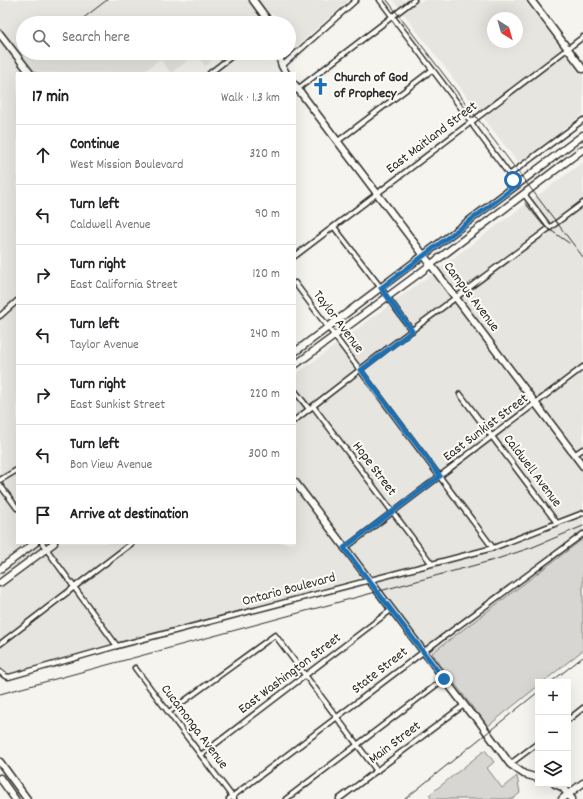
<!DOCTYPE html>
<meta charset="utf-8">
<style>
body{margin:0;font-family:Dekko,sans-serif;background:#f2f2f2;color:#202124}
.controls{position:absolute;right:12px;bottom:12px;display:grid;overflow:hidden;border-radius:0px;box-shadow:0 4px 16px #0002}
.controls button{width:36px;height:36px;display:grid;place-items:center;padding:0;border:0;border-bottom:1px solid #e0e0e0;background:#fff;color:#202124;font:20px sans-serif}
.compass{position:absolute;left:487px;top:12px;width:36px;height:36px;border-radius:50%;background:#fff;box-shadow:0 4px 16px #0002;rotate:143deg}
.stop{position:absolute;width:12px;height:12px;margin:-9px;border:3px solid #1f6fb2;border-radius:50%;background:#fff}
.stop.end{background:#1f6fb2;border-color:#fff;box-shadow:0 1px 4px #0008}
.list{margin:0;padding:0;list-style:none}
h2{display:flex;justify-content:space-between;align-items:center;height:52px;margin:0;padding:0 16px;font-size:17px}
h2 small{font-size:13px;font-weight:400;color:#757577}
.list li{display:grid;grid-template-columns:26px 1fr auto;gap:12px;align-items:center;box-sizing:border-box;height:60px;padding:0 16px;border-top:1px solid #e0e0e0}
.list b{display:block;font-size:15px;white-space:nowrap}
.list p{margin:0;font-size:13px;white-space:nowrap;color:#757577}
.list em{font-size:13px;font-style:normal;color:#757577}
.icon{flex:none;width:22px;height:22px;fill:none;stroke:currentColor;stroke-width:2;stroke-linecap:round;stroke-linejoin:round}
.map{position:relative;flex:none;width:583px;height:799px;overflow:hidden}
.search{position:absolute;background:#fff;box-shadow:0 4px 16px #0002;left:16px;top:16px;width:280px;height:44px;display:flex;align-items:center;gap:10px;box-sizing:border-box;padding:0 14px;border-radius:22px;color:#757577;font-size:15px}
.panel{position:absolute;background:#fff;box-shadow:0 4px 16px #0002;left:16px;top:72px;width:280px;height:472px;border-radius:0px}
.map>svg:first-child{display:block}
.built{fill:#e6e5e0;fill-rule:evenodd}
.green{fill:#d7d6d2;stroke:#81807e}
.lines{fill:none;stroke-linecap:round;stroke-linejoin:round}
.street-casing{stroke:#2b2b2b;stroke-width:7}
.secondary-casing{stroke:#2b2b2b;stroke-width:9}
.primary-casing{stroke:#2b2b2b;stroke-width:9}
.street{stroke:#fdfcf7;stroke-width:4}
.secondary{stroke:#fdfcf7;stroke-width:6}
.primary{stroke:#fdfcf7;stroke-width:6}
.rail{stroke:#2b2b2b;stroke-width:1}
.route{stroke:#1f6fb2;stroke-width:5}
.labels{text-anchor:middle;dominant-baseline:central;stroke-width:4;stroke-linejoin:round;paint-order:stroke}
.poi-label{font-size:14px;font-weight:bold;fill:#2b2b2b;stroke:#fdfcf7;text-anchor:start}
.street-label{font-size:14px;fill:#2b2b2b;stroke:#fdfcf7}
</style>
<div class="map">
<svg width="583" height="799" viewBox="0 0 583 799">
<rect width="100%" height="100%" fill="#f5f4ef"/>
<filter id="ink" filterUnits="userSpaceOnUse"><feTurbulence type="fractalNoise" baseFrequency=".025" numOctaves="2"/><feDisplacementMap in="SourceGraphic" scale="8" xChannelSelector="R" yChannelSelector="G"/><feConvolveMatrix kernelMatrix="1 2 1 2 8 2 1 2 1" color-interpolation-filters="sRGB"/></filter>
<g filter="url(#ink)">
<!-- built -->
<g class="built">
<polygon points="0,0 349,0 290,52 289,51 289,23 278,23 273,13 260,23 23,23 23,53 222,53 205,66 196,54 171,73 160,59 143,73 17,73 17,543 295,543 295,375 583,162 583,651 544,682 538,682 538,687 487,727 369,575 0,677"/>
<path d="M 393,0 L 419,0 L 421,2 L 424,0 L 524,0 L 583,75 L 583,114 L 519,164 ZM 493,18 L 517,18 L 517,42 L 493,42 Z"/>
</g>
<!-- green -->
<g class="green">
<polygon points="583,539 583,650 543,682 538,682 538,686 487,727 432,653"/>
<polygon points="485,750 494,762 487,768 502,788 517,776 520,793 513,799 432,799 429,795"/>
</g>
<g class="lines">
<defs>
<g id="street">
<polyline points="380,0 468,117 474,127 517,185"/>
<polyline points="282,66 356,0"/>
<polyline points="210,73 236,53"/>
<polyline points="295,91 414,0"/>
<polyline points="338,141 432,70"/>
<polyline points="509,175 583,120"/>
<polyline points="524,194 550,228"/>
<polyline points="334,227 381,288 412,331"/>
<polyline points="295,256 583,37"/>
<polyline points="295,283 493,548"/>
<polyline points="0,316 17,301"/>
<polyline points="295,391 309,409"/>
<polyline points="460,394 557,523"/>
<polyline points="313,406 431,563"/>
<polyline points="295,420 388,348 583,203"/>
<polyline points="574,455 583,449"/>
<polyline points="0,480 17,470"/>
<polyline points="0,485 17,508"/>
<polyline points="42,543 117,646"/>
<polyline points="344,549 583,367"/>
<polyline points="0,644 132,543"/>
<polyline points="135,668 234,799"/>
<polyline points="0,672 5,676 9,677 117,646 493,548 583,513"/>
<polyline points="169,712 275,635 377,771"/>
<polyline points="568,720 583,708"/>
<polyline points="201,755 391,610"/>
<polyline points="510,764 538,743"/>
<polyline points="229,799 423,652 583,534"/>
<polyline points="286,799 444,679"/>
<polyline points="339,799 464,705"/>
</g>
<g id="secondary">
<polyline points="253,0 270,23"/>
<polyline points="531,0 583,69"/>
<polyline points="0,34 30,73"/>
<polyline points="278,53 282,66 286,73"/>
<polyline points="295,85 583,466"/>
<polyline points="295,482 471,714 476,717 510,764 524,774 538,778"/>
<polyline points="0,762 27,799"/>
<polyline points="0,778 15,799"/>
<polyline points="555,784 562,787 572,799"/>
</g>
<g id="primary">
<polyline points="295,352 583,135"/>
<polyline points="295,365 417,275 583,149"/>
<polyline points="0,569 35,543"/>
<polyline points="0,583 54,543"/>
<polyline points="562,799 583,783"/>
</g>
</defs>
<!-- street casing -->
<use href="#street" class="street-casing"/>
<!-- secondary casing -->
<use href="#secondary" class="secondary-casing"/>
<!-- primary casing -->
<use href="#primary" class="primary-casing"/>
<!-- street -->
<use href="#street" class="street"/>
<!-- secondary -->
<use href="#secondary" class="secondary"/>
<!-- primary -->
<use href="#primary" class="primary"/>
<!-- rail -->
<g class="rail">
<polyline points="387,0 583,257"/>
<polyline points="77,23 107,0"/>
<polyline points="525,203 543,225 569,243"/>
<polyline points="551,682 583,657"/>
<polyline points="0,694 494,560 533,547 583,526"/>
<polyline points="405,799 538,692"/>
</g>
</g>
</g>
<g class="lines" filter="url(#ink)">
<!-- route -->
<polyline class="route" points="444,679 344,548 440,476 361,370 412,331 381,288 517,185 513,180"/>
</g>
<!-- icons -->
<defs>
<symbol id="church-bare" viewBox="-9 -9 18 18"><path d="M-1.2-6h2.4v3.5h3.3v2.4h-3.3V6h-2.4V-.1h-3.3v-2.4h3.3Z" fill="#1f6fb2" stroke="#fdfcf7" stroke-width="2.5" paint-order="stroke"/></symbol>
</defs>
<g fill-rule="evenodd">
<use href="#church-bare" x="308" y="74" width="25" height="25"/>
</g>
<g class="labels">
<!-- poi labels -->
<g class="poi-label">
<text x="334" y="78">Church of God<tspan x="334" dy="16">of Prophecy</tspan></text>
</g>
<!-- street labels -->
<g class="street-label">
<text transform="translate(432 138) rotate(-37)">East Maitland Street</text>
<text transform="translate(471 297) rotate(53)">Campus Avenue</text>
<text transform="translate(338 322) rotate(53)">Taylor Avenue</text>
<text transform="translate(486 428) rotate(-37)">East Sunkist Street</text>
<text transform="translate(374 469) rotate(53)">Hope Street</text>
<text transform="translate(532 471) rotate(53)">Caldwell Avenue</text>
<text transform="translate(289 590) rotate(-15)">Ontario Boulevard</text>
<text transform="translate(380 671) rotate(-38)">State Street</text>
<text transform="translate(290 674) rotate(-37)">East Washington Street</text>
<text transform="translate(194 727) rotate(53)">Cucamonga Avenue</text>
<text transform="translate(395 743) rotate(-37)">Main Street</text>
</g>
</g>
</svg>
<div class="controls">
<button>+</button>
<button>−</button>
<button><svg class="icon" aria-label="layers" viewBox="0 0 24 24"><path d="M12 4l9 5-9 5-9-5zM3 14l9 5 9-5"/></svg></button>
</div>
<svg class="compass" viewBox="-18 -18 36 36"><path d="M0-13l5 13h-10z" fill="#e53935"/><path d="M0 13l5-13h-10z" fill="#757577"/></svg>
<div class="stop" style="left:513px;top:180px"></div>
<div class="stop end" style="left:444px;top:679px"></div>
<div class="search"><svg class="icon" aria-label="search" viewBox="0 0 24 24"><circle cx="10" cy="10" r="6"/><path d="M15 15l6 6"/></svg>Search here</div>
<section class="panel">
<h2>17 min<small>Walk · 1.3 km</small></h2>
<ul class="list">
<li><svg class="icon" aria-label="ahead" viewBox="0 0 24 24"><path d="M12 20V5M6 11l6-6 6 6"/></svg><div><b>Continue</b><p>West Mission Boulevard</p></div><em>320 m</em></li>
<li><svg class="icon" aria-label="left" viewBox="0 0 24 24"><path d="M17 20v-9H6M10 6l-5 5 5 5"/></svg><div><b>Turn left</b><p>Caldwell Avenue</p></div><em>90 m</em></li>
<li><svg class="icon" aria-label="right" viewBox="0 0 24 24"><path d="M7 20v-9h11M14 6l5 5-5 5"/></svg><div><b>Turn right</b><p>East California Street</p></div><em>120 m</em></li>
<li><svg class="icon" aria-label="left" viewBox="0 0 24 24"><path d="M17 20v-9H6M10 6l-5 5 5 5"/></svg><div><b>Turn left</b><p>Taylor Avenue</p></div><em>240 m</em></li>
<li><svg class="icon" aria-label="right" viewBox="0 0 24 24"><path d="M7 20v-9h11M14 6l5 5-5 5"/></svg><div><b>Turn right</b><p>East Sunkist Street</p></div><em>220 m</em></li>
<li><svg class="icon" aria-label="left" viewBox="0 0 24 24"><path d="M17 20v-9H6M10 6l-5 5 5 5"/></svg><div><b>Turn left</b><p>Bon View Avenue</p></div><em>300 m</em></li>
<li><svg class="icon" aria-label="arrive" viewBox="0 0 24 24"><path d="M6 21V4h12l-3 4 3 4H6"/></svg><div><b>Arrive at destination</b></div></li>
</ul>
</section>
</div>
